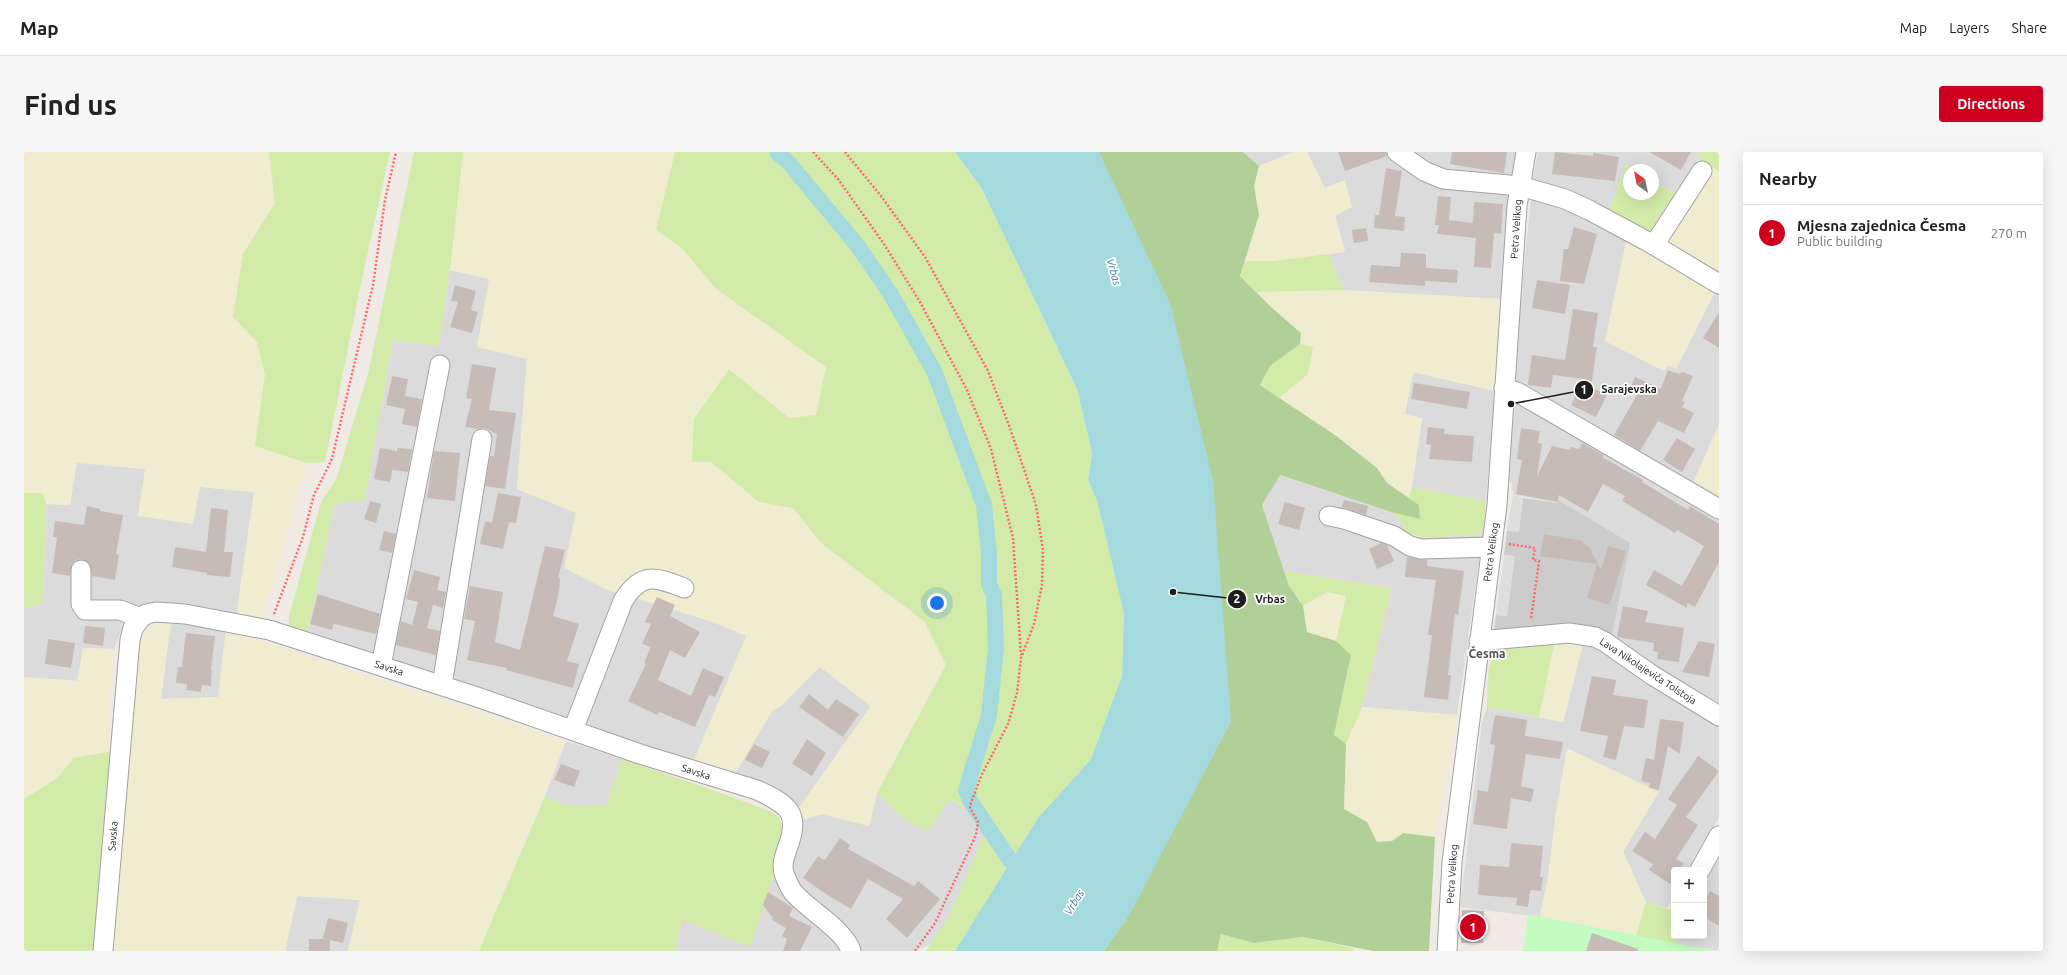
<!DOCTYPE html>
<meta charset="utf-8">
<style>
body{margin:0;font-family:Ubuntu,sans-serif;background:#f6f6f6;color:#222}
.controls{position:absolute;right:12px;bottom:12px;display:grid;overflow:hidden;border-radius:4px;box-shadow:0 4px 16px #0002}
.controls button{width:36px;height:36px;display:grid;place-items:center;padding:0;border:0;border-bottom:1px solid #e0e0e0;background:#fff;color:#222;font:20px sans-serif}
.compass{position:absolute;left:1599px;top:12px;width:36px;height:36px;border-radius:50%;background:#fff;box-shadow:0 4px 16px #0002;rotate:327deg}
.you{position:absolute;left:913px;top:451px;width:14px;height:14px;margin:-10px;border:3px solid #fff;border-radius:50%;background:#1a73e8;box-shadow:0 0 0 6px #1a73e833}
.badge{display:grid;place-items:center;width:26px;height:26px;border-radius:50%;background:#cd001f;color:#fff;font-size:13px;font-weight:700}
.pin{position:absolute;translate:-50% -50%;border:2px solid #fff;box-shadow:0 1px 4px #0006}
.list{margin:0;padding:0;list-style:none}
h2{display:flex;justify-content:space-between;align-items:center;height:52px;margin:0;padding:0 16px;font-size:17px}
h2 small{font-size:13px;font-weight:400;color:#767676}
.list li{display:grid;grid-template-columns:26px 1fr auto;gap:12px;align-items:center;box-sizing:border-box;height:56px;padding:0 16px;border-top:1px solid #e0e0e0}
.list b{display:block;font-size:15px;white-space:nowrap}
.list p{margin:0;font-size:13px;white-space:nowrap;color:#767676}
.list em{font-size:13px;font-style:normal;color:#767676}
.map{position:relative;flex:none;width:1695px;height:799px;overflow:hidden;border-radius:4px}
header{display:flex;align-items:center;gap:24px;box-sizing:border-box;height:56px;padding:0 20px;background:#fff;border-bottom:1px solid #e0e0e0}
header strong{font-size:19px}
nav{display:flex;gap:22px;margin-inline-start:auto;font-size:14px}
.intro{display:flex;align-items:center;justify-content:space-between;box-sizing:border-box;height:96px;padding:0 24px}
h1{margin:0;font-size:28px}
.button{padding:10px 18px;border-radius:4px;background:#cd001f;color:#fff;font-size:14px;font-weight:700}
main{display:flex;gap:24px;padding:0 24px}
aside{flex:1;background:#fff;border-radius:4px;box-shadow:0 4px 16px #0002}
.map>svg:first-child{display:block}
.residential{fill:#dcdbdb}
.religious{fill:#ccc}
.farmland{fill:#efeccf}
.grass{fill:#d3eba9}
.forest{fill:#b1d098}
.park{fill:#c4fbc0}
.parking{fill:#dedede}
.water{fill:#a4dade}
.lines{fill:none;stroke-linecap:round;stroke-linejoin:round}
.canal{stroke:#a4dade;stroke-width:16}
.building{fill:#c7bbb7}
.minor-casing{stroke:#a2a2a2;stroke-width:21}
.path{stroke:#fd686f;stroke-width:2.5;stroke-dasharray:2 2;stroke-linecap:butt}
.minor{stroke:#fff;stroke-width:19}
.labels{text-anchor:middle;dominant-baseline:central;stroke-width:3.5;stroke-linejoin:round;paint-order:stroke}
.street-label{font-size:10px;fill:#1e1e1e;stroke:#fff}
.water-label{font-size:11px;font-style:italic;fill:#407a98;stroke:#fff}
.quarter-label{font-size:12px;font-weight:bold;fill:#515151;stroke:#fff}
.leader{fill:none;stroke:#1e1e1e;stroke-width:1.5}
.callout-dot{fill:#1e1e1e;stroke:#fff;stroke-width:1.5}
.mark-label{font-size:12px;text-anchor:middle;font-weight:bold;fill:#fff}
.callout-label{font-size:11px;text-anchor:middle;font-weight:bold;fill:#1e1e1e;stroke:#fff;stroke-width:3.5;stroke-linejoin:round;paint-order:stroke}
</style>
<header>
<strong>Map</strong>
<nav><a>Map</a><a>Layers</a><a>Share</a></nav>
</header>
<div class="intro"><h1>Find us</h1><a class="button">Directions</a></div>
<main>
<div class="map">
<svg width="1695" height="799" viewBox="0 0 1695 799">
<rect width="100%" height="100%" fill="#efeae4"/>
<!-- residential -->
<g class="residential">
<polygon points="1219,0 1269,0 1235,14"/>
<polygon points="1283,0 1365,0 1485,43 1487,47 1478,147 1319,138 1305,102 1321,99 1311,64 1321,29 1301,36"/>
<polygon points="1382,0 1495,0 1491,23 1487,25 1422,21"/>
<polygon points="1514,0 1678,0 1654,43 1629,29 1629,18 1610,18 1602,13 1585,59 1510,30 1509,26"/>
<polygon points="1507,46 1534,49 1603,86 1581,189 1641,218 1691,140 1695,142 1695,272 1667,336 1491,230 1489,225"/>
<polygon points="426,118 465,127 503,207 493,337 552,360 686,469 723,483 668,613 283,481 311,351 341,347 369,188 415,194"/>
<polygon points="1389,220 1471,239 1462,349 1388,335 1398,267 1381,262"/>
<polygon points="1490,249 1695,364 1695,553 1587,489 1533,351 1489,343 1488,331 1481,326"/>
<polygon points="52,310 122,317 114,364 176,335 230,340 212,466 194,545 137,547 149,455 103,465 90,497 59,496 54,529 0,525 0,457 19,451 22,352 46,353"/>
<polygon points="1255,323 1370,361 1383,380 1389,384 1399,386 1459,382 1433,563 1338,555 1368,436 1260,419 1238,353"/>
<polygon points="1560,488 1695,570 1695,666 1665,718 1650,718 1650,744 1643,756 1622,750 1599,700 1532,659 1524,725 1516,765 1436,755 1458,571 1463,555 1539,570"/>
<polygon points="795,514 847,554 772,660 706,630 748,559 757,554"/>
<polygon points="542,589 598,607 582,654 542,654 521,644"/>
<polygon points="853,641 880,667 908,674 924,647 967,669 938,738 924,766 908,792 891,799 651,799 658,768 753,710 775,669 798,662 845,674"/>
<polygon points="1695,699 1695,799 1653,792 1654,784 1680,784 1680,724"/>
<polygon points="273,744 336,748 324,799 261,799"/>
</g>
<!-- religious -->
<polygon class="religious" points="1499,346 1533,351 1536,349 1606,391 1587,489 1478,481 1470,478 1472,463 1483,464 1490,404 1480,403 1483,379 1495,379"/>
<!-- farmland -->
<g class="farmland">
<polygon points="0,0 245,0 251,51 219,102 209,165 233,190 241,223 232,294 283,311 239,466 212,466 230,340 176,335 169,372 114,364 121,317 53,311 46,353 22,352 19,341 0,341"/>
<polygon points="439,0 651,0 632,78 658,96 692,137 802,214 792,263 765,266 705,217 687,309 735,350 769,356 798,392 900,469 922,513 853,640 845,674 798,662 775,669 772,660 847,554 796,515 757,554 748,559 706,630 668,613 722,484 686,469 581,437 540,416 552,361 493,337 503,207 453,195 465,127 426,118"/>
<polygon points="1269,0 1283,0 1301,36 1321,28 1328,55 1311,64 1321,100 1249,109 1221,109 1235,63 1230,34 1235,14"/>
<polygon points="1686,14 1695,19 1695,123 1645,92 1643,85"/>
<polygon points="1603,86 1691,140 1652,217 1643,213 1640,219 1581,189"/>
<polygon points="1319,138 1478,147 1471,239 1389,220 1381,262 1398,266 1385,346 1363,331 1353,316 1311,283 1255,246 1284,222 1289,195 1276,192 1276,181 1232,140"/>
<polygon points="1695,272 1695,351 1667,336"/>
<polygon points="1303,440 1322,443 1312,489 1283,480 1279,454"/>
<polygon points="147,470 137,547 194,545 202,477 542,589 455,799 324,799 336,748 273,744 261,799 85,799 117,484 128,472"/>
<polygon points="1531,487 1560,488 1539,570 1515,565"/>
<polygon points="59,496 90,497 84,570 89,599 50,606 32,627 0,647 0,525 53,529"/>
<polygon points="1338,555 1433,563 1411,685 1379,681 1368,689 1353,690 1343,670 1320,657 1322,592"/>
<polygon points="1543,596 1635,640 1599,700 1622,750 1612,784 1516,765 1524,725 1532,659"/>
</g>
<!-- grass -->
<g class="grass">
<polygon points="245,0 366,0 337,131 301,310 283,311 231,294 241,223 233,190 209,165 219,102 251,51"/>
<polygon points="390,0 439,0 426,118 415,194 369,188 341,348 311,351 283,481 265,474 265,464 297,350 312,328 345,218"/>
<polygon points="651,0 931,0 958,37 1053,237 1068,301 1064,328 1073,347 1100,462 1098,524 1067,607 1014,666 931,799 902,799 924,766 966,669 925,647 908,674 903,679 880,667 853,641 922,513 900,469 798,392 769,356 735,350 687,310 668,310 670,267 705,217 765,266 792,263 802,215 692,137 658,96 632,78"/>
<polygon points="1678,0 1695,0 1695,19 1674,7"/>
<polygon points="1602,13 1610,18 1605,18 1605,42 1629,42 1629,29 1654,43 1631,77 1626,80 1585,59"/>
<polygon points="1305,102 1319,138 1232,140 1216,124 1221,109 1249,109"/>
<polygon points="1276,192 1289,195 1284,222 1255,246 1236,233 1246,214"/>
<polygon points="1388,335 1462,349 1459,382 1399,386 1383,380 1370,361 1396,367 1394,353 1385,346"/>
<polygon points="0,341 19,341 22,352 19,451 0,457"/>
<polygon points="1260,419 1368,436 1338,555 1322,592 1310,584 1327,504 1312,489 1322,444 1303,440 1279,454 1265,434"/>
<path d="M 1531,487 L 1515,565 L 1463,555 C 1464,538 1462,510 1473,497 Z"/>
<polygon points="89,599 70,797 63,799 0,799 0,647 32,627 50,606"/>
<polygon points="598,607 703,643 749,660 755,666 758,672 759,695 726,795 658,768 651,799 455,799 521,644 542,654 582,654"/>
<polygon points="1622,750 1650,759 1650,784 1654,784 1653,792 1612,784"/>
<polygon points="1197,782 1230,791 1279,785 1329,796 1329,799 1193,799"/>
</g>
<!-- forest -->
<polygon class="forest" points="1075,0 1219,0 1235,14 1230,34 1235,63 1216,124 1248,156 1277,181 1276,192 1246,214 1236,233 1311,283 1353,316 1363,331 1395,353 1396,367 1370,361 1256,323 1238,353 1265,434 1279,454 1283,480 1312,489 1327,503 1310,583 1322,592 1320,657 1343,670 1353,690 1368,689 1379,681 1411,685 1405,799 1349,799 1279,785 1230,791 1197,782 1193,799 1080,799 1101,769 1207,569"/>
<!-- park -->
<polygon class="park" points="1504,762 1691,799 1499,799"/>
<!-- parking -->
<g class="parking">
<polygon points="1489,343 1499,346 1495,380 1483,379"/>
<polygon points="1480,403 1491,404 1483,464 1472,463"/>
</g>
<!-- water -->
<polygon class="water" points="931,0 1075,0 1146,151 1189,328 1207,569 1106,762 1080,799 931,799 1014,666 1067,607 1098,524 1100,462 1073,348 1064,328 1068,301 1053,237 958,37"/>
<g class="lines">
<!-- canal -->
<polyline class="canal" points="753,0 765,11 833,93 866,141 910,219 960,353 965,401 965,432 970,443 972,497 965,563 942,638 947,650 986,708"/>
</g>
<!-- building -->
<g class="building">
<polygon points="1314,0 1362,0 1363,4 1321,19"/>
<polygon points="1428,0 1483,0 1480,21 1426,12"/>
<polygon points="1531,0 1569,4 1569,1 1595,5 1591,29 1528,22"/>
<polygon points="1625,0 1667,0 1657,18"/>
<polygon points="1362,16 1378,19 1371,64 1381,65 1380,79 1350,76 1351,63 1355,63"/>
<polygon points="1414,44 1427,45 1425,68 1449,71 1450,50 1479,52 1477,82 1470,81 1467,116 1450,115 1452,86 1413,82 1415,73 1411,73"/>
<polygon points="1550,75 1573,82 1560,132 1536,129 1540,97 1544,97"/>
<polygon points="1342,76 1344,89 1330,91 1328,78"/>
<polygon points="1377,101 1402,102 1402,116 1434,118 1433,131 1401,129 1401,134 1345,130 1347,113 1376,115"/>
<polygon points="1513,128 1546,133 1541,162 1508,156"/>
<polygon points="431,133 452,139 447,158 454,160 448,181 426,175 434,150 427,149"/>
<polygon points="1549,157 1574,161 1569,195 1573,195 1567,235 1583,243 1572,265 1547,253 1559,227 1529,223 1527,236 1504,233 1508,203 1541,208"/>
<polygon points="1695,160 1695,196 1679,186"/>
<polygon points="448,212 472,216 465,258 492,261 481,337 461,334 466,304 470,304 473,282 460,276 453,277 441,275 448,247 442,246"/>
<polygon points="1644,218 1656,222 1658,220 1669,224 1658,249 1661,250 1658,255 1670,261 1660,281 1634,269 1616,299 1590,283 1613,243 1605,239 1611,225 1637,237"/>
<polygon points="368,224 384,227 381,244 398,247 393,275 378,272 381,257 362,253"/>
<polygon points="1390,231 1446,240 1443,257 1387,247"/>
<polygon points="1404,275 1421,277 1420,282 1450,284 1448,310 1405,307 1407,293 1402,292"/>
<polygon points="1497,276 1516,279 1514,291 1518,292 1513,324 1528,294 1546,298 1547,295 1555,297 1558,291 1580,303 1578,305 1619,328 1618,330 1664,358 1666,354 1695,372 1695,410 1671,455 1663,451 1663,456 1622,433 1630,418 1658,434 1680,394 1653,378 1651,381 1598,349 1601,344 1579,332 1564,360 1535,343 1534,350 1492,342 1498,308 1493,307"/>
<polygon points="1653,286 1671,297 1658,320 1639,308"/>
<polygon points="356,296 373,299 373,296 388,297 384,320 368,318 366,330 350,327"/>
<polygon points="410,299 436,301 431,349 403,346"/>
<polygon points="474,341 497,345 492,371 485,370 479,397 456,392 461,369 468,371"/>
<polygon points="1320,348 1344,354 1342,363 1318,355"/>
<polygon points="346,349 357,352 352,371 340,367"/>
<polygon points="1261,350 1281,356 1275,378 1254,372"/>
<polygon points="63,354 76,357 76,359 99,363 92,402 95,403 91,428 68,424 66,412 57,407 52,408 48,412 46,424 28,421 33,385 29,385 31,369 60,373"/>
<polygon points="187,356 204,358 200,400 209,400 206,425 183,423 183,421 148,415 151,395 182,400"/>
<polygon points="360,379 372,382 368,401 355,398"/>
<polygon points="1520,382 1559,389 1559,391 1565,395 1577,418 1584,394 1602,399 1586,453 1563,446 1573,412 1516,404"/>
<polygon points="1357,391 1363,393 1370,409 1353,417 1345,397"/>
<polygon points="521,394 541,398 534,426 536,427 534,445 529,464 555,472 543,509 555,512 549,536 482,518 483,516 443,508 451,469 440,467 446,434 479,440 471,490 496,498"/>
<polygon points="1383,405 1403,408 1403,414 1440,419 1434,463 1431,462 1424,523 1427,523 1424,548 1400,545 1408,483 1404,483 1412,428 1381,425"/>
<polygon points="390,418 416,425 413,438 422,440 419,456 409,453 403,476 416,479 412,503 372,493 377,469 388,473 394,450 382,447"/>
<polygon points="294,442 356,462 352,482 310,472 308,478 286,472"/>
<polygon points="633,445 651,453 646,464 676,480 661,506 646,498 634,528 667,544 679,516 700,525 691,545 685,543 671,575 635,560 633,563 604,549 622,512 620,511 627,495 618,492 627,472 621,470"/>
<polygon points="1599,454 1624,459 1621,470 1660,476 1655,510 1633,507 1634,500 1629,499 1630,491 1593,485"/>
<polygon points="61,474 81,476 79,494 59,491"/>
<polygon points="162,481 191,484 187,518 188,519 187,534 178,533 177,540 162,538 163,532 152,531 154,515 158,515"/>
<polygon points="24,487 51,491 47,516 21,512"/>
<polygon points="1675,489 1691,492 1685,525 1658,520"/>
<polygon points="1568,524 1592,528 1589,543 1624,548 1620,576 1600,574 1592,608 1579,605 1584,584 1556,579"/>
<polygon points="785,542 804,558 812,547 835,562 819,585 775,555"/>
<polygon points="1471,563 1503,568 1501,584 1539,590 1536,607 1502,602 1497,634 1510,637 1507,650 1487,646 1483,677 1449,672 1454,638 1464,640 1471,593 1466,592"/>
<polygon points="1636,567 1660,570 1656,602 1644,594 1635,638 1625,636 1626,631 1617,629 1622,606 1630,608"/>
<polygon points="783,587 802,601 788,624 768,612"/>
<polygon points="730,592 746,600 738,616 721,608"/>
<polygon points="1674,604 1695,619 1662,665 1674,673 1652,707 1660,711 1655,718 1650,718 1650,726 1646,732 1625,718 1629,712 1608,699 1621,680 1631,687 1653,653 1644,647"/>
<polygon points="537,612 556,619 550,635 530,628"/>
<polygon points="816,686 826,693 824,697 890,734 894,729 916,747 883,786 862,767 879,747 844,727 827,757 805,744 779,726 794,704 801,708"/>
<polygon points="1487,691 1519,694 1516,725 1519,725 1517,739 1506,738 1504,755 1492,753 1493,746 1454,743 1456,713 1485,715"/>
<polygon points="1686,739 1695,744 1695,774 1680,765 1680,749"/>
<polygon points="744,740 769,756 765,764 788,775 776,799 759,799 763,787 758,784 762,776 748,768 749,766 739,753"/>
<polygon points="1438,758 1460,759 1459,791 1437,791"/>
<polygon points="304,766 324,771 319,791 306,788 306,799 285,799 285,787 303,787 299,786"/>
<polygon points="1568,781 1614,797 1614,799 1562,799"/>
</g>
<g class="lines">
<defs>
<g id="minor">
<polyline points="1373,0 1400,19 1419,27 1496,34 1541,47 1565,58 1630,93 1695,132"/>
<polyline points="1630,93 1678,19"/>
<polyline points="1480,236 1493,240 1695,357"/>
<polyline points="1305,364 1320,367 1370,384 1386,394 1397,397 1468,395"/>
<polyline points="57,418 57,452 61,458 96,458 117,466"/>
<polyline points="1455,489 1545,481 1571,485 1581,490 1628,523 1695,564"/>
<polyline points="357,514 416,213"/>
<polyline points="418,533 458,287"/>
<path d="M 549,578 L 599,449 C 617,419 632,425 660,436"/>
<polyline points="1676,718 1695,684"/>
<path d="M 79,799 L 106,488 L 109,476 L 117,466 L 122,462 L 132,460 L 161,462 L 245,478 L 453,545 L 616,602 L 733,638 C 765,653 777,661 763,697 C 760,706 757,715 761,724 C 763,729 766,736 769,740 C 783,757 821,778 827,799"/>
<polyline points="1423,799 1428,710 1473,353 1493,54 1502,0"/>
</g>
</defs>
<!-- minor casing -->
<use href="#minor" class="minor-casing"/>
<!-- path -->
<g class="path">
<polyline points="789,0 814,27 860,92 896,150 943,238 967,297 989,386 997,503"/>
<polyline points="821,0 857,44 901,105 964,219 986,276 1012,353 1019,398 1018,433 1010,472 997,506 993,541 984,572 958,622 947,651 946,656 954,670 952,683 911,771 891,799"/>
<polyline points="1485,392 1511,396 1509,408 1515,409 1507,467"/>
<polyline points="250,462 279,385 290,343 308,307 349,133 361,48 372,0"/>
</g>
<!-- minor -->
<use href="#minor" class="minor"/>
</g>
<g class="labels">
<!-- street labels -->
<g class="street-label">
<text transform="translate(1492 77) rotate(-86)">Petra Velikog</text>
<text transform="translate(1467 400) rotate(-82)">Petra Velikog</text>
<text transform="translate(365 516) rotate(18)">Savska</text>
<text transform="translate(1624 519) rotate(33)">Lava Nikolajeviča Tolstoja</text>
<text transform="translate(672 620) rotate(18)">Savska</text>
<text transform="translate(89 684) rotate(-85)">Savska</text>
<text transform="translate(1428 722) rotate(-86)">Petra Velikog</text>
</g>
<!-- water labels -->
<g class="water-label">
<text transform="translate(1090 120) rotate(75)">Vrbas</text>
<text transform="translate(1050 750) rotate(-58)">Vrbas</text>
</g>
<!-- quarter labels -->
<g class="quarter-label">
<text x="1463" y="501">Česma</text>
</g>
</g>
<!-- callouts -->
<path class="leader" d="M1487 252L1560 238M1149 440L1213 447"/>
<g class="callout-dot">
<circle cx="1487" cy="252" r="4"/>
<circle cx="1149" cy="440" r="4"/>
<circle cx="1560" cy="238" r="10"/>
<circle cx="1213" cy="447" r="10"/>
</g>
<g class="mark-label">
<text x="1560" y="242">1</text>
<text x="1213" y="451">2</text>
</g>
<g class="callout-label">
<text x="1605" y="241">Sarajevska</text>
<text x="1246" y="451">Vrbas</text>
</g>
</svg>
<div class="controls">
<button>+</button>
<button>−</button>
</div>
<svg class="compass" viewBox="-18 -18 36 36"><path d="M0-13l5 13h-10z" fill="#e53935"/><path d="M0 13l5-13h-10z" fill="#767676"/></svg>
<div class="you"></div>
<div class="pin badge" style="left:1449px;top:775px">1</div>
</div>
<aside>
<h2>Nearby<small></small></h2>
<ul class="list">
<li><span class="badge">1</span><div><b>Mjesna zajednica Česma</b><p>Public building</p></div><em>270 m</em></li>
</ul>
</aside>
</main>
